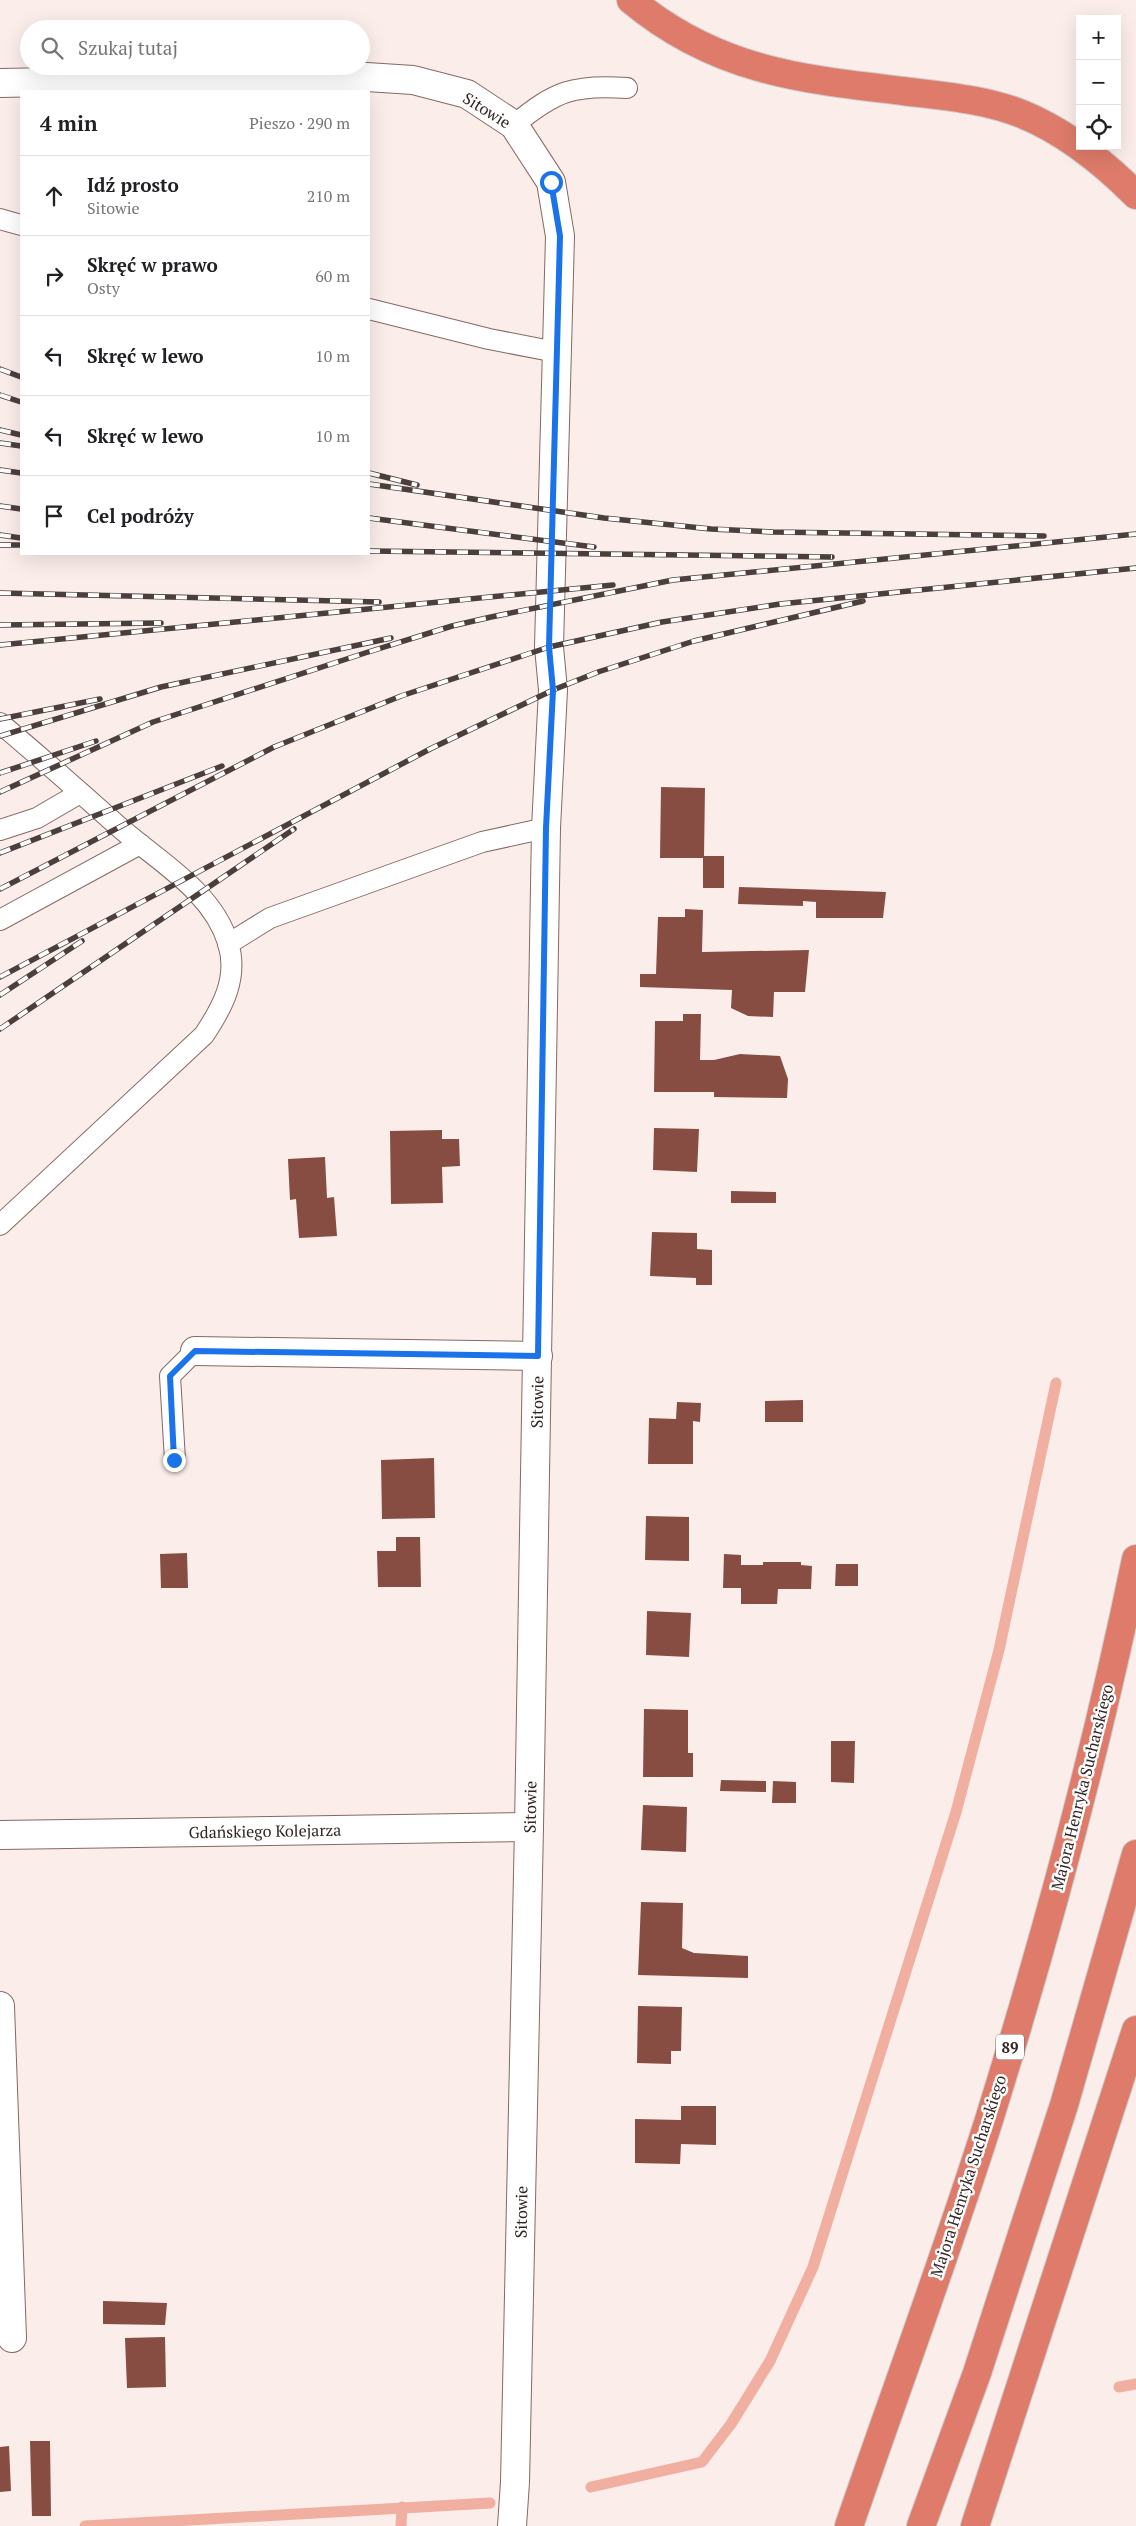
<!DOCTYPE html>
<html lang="pl">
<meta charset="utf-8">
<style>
body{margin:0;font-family:"PT Serif",serif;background:#f2f2f2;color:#202124}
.controls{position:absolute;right:15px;top:15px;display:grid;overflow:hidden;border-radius:0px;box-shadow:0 5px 20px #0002}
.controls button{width:45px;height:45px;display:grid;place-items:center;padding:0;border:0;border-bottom:1px solid #e0e0e0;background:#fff;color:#202124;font:25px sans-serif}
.stop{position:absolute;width:15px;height:15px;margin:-11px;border:4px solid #1a73e8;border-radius:50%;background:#fff}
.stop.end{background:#1a73e8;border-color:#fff;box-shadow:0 1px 5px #0008}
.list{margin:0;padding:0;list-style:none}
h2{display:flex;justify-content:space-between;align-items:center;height:65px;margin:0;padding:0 20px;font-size:21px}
h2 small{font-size:16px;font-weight:400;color:#757577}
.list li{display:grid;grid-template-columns:32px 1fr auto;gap:15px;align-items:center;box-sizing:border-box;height:80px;padding:0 20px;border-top:1px solid #e0e0e0}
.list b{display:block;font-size:19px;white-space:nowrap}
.list p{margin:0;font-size:16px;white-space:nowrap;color:#757577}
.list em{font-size:16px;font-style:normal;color:#757577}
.icon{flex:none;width:28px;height:28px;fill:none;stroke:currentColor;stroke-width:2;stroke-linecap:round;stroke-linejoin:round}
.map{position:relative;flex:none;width:1136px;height:2526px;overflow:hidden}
.search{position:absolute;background:#fff;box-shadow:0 5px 20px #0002;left:20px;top:20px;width:350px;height:55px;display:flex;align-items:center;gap:12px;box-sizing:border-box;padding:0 18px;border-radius:28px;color:#757577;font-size:19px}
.panel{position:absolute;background:#fff;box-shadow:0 5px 20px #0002;left:20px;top:90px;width:350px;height:465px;border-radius:0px}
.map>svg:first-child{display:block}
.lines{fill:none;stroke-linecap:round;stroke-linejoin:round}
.stream{stroke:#f1afa1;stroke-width:11}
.building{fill:#874d42}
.service-casing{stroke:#866963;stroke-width:22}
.minor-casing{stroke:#866963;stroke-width:30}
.trunk-casing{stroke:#cecbca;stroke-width:30}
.service{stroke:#fff;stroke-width:20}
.minor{stroke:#fff;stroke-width:28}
.trunk{stroke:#de7b6a;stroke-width:28}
.rail-casing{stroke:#4b3f3c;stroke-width:5.5}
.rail{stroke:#fdfdfd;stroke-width:4;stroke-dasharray:11;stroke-linecap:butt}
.route{stroke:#1a73e8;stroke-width:6}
.labels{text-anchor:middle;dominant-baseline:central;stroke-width:5;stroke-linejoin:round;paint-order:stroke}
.shield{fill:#fdfdfd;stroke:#6f6664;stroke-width:1}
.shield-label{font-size:15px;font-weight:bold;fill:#322623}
.street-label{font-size:16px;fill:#322623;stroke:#fdfdfd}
</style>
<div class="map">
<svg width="1136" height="2526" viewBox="0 0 1136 2526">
<rect width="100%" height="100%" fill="#faedea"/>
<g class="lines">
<!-- stream -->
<g class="stream">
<polyline points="1119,2387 1136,2384"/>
<polyline points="591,2487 702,2462 731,2424 770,2361 813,2267 956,1812 999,1650 1056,1383"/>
<polyline points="85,2526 490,2503"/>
<polyline points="401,2526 402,2507"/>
</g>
</g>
<!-- building -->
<g class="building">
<polygon points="661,787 705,788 704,856 724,856 724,888 703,888 703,858 660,858"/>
<polygon points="739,887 886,892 883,918 816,918 816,902 803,901 803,906 738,904"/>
<polygon points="685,909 703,910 702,952 809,950 805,992 774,992 773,1017 748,1016 731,1008 732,990 640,987 640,974 656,974 658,917 685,917"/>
<polygon points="683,1014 701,1014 700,1060 714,1060 740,1054 780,1056 788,1079 787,1098 714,1097 714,1092 654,1092 655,1021 683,1021"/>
<polygon points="654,1128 699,1129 697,1172 653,1170"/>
<polygon points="442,1130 442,1139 459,1139 460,1166 442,1167 443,1203 391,1204 390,1131"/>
<polygon points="325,1157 327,1198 334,1197 337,1236 299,1238 296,1199 290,1200 288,1159"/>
<polygon points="731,1191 776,1192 776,1203 731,1203"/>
<polygon points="652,1232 697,1233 697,1249 712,1250 712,1285 696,1285 696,1278 650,1276"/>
<polygon points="803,1400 803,1422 765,1422 765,1401"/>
<polygon points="677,1402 701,1403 700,1422 693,1421 693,1464 648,1464 649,1418 676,1419"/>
<polygon points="434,1458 435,1518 382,1519 381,1460"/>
<polygon points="646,1516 689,1517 689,1561 645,1560"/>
<polygon points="396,1537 420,1537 421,1587 378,1587 377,1551 396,1551"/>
<polygon points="187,1553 188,1588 161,1588 160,1554"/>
<polygon points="724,1554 741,1555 741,1565 763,1565 763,1562 801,1562 801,1565 812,1566 811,1589 778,1589 777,1604 741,1604 741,1588 723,1588"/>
<polygon points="836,1564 858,1564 858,1586 835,1586"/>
<polygon points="647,1611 691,1613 689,1657 646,1655"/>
<polygon points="644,1709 688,1710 688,1753 693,1753 693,1777 643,1777"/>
<polygon points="831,1741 855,1741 854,1783 831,1782"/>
<polygon points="721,1780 766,1781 766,1792 720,1791"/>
<polygon points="773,1781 796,1782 796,1803 772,1803"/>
<polygon points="643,1805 687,1807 686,1852 641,1850"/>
<polygon points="641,1902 683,1903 682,1948 694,1953 748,1956 748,1978 638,1975"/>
<polygon points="638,2006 682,2007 681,2051 671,2051 671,2064 637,2063"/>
<polygon points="681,2106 716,2106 716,2145 681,2144 680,2164 635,2163 635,2119 681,2120"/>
<polygon points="103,2301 167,2303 165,2325 103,2324"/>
<polygon points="165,2337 166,2387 127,2388 125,2338"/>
<polygon points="30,2441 50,2441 51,2516 32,2516"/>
<polygon points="9,2446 11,2491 0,2492 0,2447"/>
</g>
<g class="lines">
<defs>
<g id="service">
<path d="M 514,125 C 555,91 574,84 627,88"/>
<polyline points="0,219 21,225"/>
<polyline points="369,309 489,339 556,352"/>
<path d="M 0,723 C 40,757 79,791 118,826 C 156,860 213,891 228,943 C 239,978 222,1008 204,1035 L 0,1225"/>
<polyline points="0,830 37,818 80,793"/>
<polyline points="0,920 140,844"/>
<polyline points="228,944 270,918 482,842 546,828"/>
<polyline points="175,1460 170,1376 195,1351"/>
</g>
<g id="minor">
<polyline points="0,83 351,76 413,80 467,94 514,125 551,182 560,236 549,647 553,690 546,828 529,1827 515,2482 512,2526"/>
<polyline points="195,1351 538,1356"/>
<polyline points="0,1835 529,1827"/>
<polyline points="0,2006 12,2338"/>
</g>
<g id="trunk">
<path d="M 631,0 C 715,70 799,79 903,91 C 943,96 984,99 1022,114 C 1066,132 1103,162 1136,195"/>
<path d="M 849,2526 C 895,2392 945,2258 988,2123 C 1046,1937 1097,1749 1136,1559"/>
<polyline points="921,2526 977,2373 1064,2105 1136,1854"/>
<polyline points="975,2526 1136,2030"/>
</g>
</defs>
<!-- service casing -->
<use href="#service" class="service-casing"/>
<!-- minor casing -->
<use href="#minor" class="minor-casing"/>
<!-- trunk casing -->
<use href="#trunk" class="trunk-casing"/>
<!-- service -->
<use href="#service" class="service"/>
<!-- minor -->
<use href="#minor" class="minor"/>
<!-- trunk -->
<use href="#trunk" class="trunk"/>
<defs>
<g id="rail">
<polyline points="0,369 21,377"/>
<polyline points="0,395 21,402"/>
<polyline points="0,430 21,435"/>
<polyline points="0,443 21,446"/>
<polyline points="0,470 21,473"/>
<polyline points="369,473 417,485"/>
<polyline points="369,484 604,518 711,529 773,532 1044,536"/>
<polyline points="0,506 21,509"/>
<polyline points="369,518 594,547"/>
<polyline points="0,535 21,538"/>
<polyline points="0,545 21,545"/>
<polyline points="369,551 832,557"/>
<polyline points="0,593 379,602"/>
<polyline points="0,625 161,623"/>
<polyline points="0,645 613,585"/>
<polyline points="0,719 100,699"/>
<polyline points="0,736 161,687 391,638"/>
<polyline points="0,773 96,741"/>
<polyline points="0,792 153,722 365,653 452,626 491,617 673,580 1136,534"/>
<polyline points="0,853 222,766"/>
<polyline points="0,889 274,747 401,696 549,647 662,622 780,604 1136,568"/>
<polyline points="0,977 430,749 553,690 598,672 694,641 863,601"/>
<polyline points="0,995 82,941"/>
<polyline points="0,1029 294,829"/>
</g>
</defs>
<!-- rail casing -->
<use href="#rail" class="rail-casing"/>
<!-- rail -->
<use href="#rail" class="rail"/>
</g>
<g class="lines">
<!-- route -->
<polyline class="route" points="174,1460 170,1376 195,1351 538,1356 546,828 553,690 549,647 560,236 551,182"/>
</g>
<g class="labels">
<!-- shield labels -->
<rect class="shield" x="996" y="2034.5" width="28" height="25" rx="4"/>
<g class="shield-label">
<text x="1010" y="2047">89</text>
</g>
<!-- street labels -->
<g class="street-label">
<text transform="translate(487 110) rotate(32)">Sitowie</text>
<text transform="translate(537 1402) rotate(-89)">Sitowie</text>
<text transform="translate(1082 1787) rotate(-76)">Majora Henryka Sucharskiego</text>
<text transform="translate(530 1807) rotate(-89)">Sitowie</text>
<text transform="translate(265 1831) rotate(-1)">Gdańskiego Kolejarza</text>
<text transform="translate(968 2176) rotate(-72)">Majora Henryka Sucharskiego</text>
<text transform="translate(521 2212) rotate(-89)">Sitowie</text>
</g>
</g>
</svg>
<div class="controls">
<button>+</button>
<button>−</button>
<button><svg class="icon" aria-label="locate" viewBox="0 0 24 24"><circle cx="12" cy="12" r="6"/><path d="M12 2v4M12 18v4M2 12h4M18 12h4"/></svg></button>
</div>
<div class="stop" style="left:551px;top:182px"></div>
<div class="stop end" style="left:174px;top:1460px"></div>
<div class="search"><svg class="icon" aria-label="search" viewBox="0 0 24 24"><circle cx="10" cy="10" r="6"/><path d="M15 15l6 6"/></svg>Szukaj tutaj</div>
<section class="panel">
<h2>4 min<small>Pieszo · 290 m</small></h2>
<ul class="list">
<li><svg class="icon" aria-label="ahead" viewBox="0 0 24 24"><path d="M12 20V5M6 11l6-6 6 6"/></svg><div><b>Idź prosto</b><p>Sitowie</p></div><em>210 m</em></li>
<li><svg class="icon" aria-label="right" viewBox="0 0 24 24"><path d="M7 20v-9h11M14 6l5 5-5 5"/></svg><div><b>Skręć w prawo</b><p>Osty</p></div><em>60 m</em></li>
<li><svg class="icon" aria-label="left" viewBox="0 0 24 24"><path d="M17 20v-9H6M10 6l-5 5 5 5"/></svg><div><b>Skręć w lewo</b></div><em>10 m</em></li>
<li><svg class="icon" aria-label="left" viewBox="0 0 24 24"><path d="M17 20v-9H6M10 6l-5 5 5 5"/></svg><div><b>Skręć w lewo</b></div><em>10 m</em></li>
<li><svg class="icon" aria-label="arrive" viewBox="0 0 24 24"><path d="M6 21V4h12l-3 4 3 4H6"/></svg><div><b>Cel podróży</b></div></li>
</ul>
</section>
</div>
